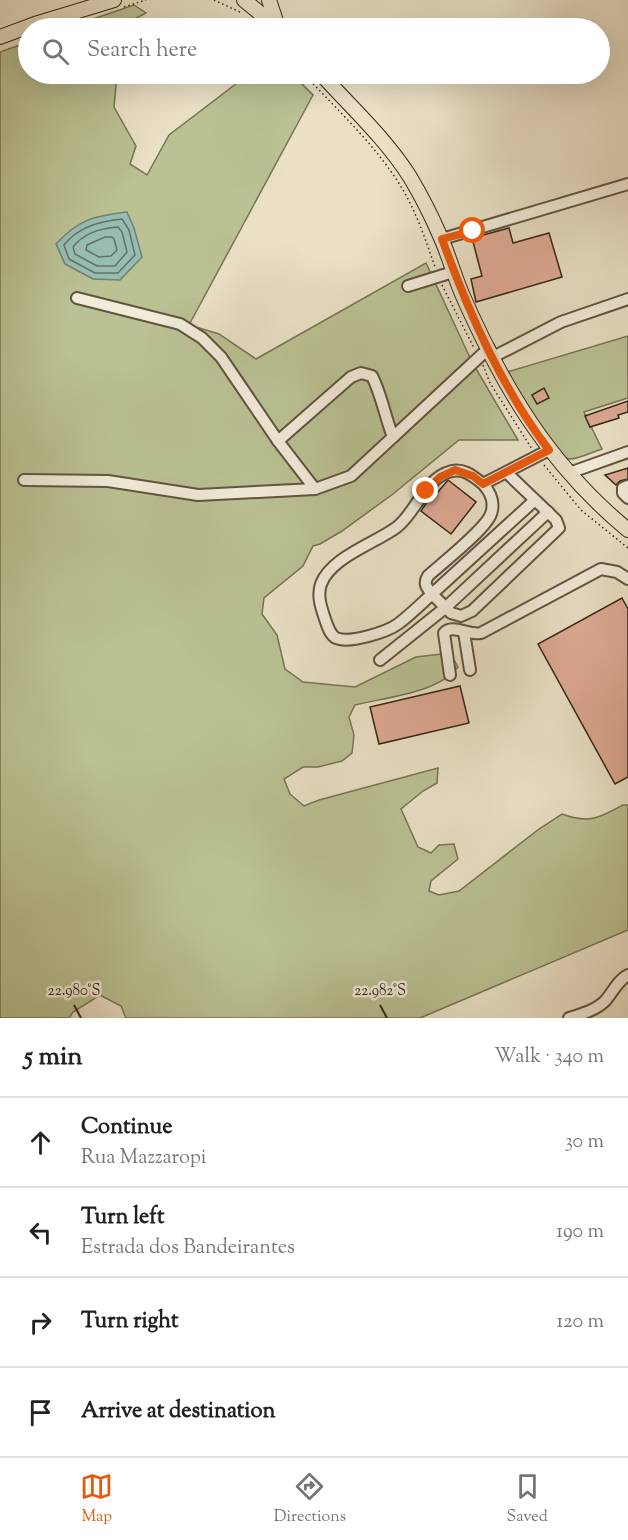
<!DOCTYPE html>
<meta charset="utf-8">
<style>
body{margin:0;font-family:"Sorts Mill Goudy",serif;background:#f6f6f6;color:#202124}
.stop{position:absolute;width:18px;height:18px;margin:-14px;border:4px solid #ea580c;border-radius:50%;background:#fff}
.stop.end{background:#ea580c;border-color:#fff;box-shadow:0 2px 6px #0008}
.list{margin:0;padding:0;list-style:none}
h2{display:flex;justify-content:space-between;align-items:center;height:78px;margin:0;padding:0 24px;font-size:26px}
h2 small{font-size:20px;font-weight:400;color:#757577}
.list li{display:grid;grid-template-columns:39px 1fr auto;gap:18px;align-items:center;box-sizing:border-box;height:90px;padding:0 24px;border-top:2px solid #e0e0e0}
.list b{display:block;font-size:22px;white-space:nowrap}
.list p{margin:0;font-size:20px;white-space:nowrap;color:#757577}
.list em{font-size:20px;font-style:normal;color:#757577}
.icon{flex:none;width:33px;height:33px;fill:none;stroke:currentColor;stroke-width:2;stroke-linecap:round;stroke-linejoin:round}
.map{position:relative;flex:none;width:628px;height:1018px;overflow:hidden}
.search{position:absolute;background:#fff;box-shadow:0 6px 24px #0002;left:18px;right:18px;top:18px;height:66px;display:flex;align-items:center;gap:15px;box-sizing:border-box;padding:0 21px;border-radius:33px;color:#757577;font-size:22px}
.sheet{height:438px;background:#fff}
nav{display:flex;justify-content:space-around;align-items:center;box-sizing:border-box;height:84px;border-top:2px solid #e0e0e0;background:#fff;font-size:16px;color:#757577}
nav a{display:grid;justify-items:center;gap:3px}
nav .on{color:#ea580c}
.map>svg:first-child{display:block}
.green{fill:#bac193;stroke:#777453;stroke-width:1.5}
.water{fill:#97bdb3;stroke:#6f8173;stroke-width:1.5}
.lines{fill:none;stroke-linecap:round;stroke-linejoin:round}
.shore{stroke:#667263;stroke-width:1.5}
.building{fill:#dea993;stroke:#342613;stroke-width:1.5}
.minor-casing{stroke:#615440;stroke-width:14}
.major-casing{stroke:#342613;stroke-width:16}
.path{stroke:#342613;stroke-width:1.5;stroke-dasharray:1.5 3;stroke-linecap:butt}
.minor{stroke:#f1ebda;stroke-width:10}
.major{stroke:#e9e0c6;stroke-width:14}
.route{stroke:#ea580c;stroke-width:8}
.ticks{fill:none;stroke:#342613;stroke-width:2}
.ticks-label{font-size:15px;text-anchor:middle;fill:#342613;stroke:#f1ebda;stroke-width:5;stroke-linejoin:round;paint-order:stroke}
</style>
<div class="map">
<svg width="628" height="1018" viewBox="0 0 628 1018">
<rect width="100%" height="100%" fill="#e9e0c6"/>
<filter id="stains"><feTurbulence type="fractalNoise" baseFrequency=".00333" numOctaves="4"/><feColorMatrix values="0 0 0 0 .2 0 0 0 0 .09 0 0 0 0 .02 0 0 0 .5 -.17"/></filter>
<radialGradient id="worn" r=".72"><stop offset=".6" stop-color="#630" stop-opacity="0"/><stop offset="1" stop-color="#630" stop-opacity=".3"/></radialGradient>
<!-- green -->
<g class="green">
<polygon points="134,5 146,13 118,28 66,28"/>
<path d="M 28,42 L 28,74 L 117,74 L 114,107 L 136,146 L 130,164 L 147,175 L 169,135 L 249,74 L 292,74 L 313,95 L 189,325 L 219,334 L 256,359 L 426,263 L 472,362 L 518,440 L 459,440 L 393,494 L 342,531 L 320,544 L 313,546 L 303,566 L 264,598 L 262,614 L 277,635 L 285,669 L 303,682 L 355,687 L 416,657 L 450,653 L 458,667 C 438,693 387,697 355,705 L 349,717 L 354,735 L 352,753 L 342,761 L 318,767 L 303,767 L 284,779 L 290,794 L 304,806 L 319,800 L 438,768 L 437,783 L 423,791 L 401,809 L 418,847 L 431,853 L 439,845 L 454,844 L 458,859 L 431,881 L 429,891 L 439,895 L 459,891 L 539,829 L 562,814 C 589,824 599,818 623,805 L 628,805 L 628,930 L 420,1018 L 126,1018 L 121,1006 L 100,995 L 73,1012 L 69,1018 L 0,1018 L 0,52 Z"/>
<path d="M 628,336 L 628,398 L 584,412 L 602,449 C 592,452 579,459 570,459 C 552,458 517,388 507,372 Z"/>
</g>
<!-- water -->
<path class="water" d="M 127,212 L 134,228 L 142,257 L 120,280 L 93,279 L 65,264 L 56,244 C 79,219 94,216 127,212 Z"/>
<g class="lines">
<!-- shore -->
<g class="shore">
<path d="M 122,219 L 129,230 L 135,255 L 118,273 L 95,273 L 69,259 L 64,245 C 78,227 99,221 122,219 Z"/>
<path d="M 118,227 L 122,232 L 127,252 L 115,266 L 97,266 L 75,254 L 73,247 C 84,233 101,228 118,227 Z"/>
<polygon points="105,237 112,237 114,239 117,250 111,256 99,257 86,250 87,245"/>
</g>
</g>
<!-- building -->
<g class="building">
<polygon points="509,228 513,243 549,233 562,277 476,302 471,279 482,276 472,238"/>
<polygon points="544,388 549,398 537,404 532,395"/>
<polygon points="628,401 628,412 618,415 619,418 590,427 585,416"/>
<polygon points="628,468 628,479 620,481 616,485 605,475"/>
<polygon points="448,480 476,502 451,534 421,511 435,490 438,492"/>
<polygon points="622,598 628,609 628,777 615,784 538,644"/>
<polygon points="460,686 469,723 379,744 370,707"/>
</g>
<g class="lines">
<defs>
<g id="minor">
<polyline points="442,239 628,184"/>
<polyline points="408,286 453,272"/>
<polyline points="77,298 180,324 202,338 221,357 278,441 315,489"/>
<polyline points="493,357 561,322 628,299"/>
<path d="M 278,441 L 351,377 L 361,373 L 372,376 C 382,396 385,417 393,437"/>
<polyline points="507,473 556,520 559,528 472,611 461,616 451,613 432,594 535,500"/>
<polyline points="569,473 628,452"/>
<polyline points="24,480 108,481 198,495 315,489 351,476 489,348"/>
<path d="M 483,484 C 491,493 495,502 491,514 C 485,530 442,563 428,576 C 423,584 427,588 432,594 C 421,604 410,615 398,624 C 387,632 349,644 336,638 C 330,635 327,625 325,619 C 321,607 317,596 321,584 C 331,557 376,543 397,527 C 416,512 423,483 446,473 C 461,466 472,475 483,484 L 549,450"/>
<polyline points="628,486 623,488 623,493 628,498"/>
<polyline points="464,632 470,670"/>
<polyline points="380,660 445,608 548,512"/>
<path d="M 450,675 L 444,633 C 452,623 469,636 481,633 L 601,569 L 617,572 L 628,579"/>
<path d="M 569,1018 C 582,1014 596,1010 605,1001 C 613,992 618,980 628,975"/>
</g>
<g id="major">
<polyline points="244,0 278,28"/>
<polyline points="269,0 278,27"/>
<polyline points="0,37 35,24 114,0"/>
<path d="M 321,74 C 351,107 386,139 410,177 C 422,197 432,217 441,238 C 449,256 454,275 462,294 C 503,387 548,464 628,530"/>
</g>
</defs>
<!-- minor casing -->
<use href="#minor" class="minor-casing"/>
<!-- major casing -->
<use href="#major" class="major-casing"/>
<!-- path -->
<g class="path">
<polyline points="214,0 242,13"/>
<polyline points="124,7 146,0"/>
<path d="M 304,74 C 338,111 377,146 403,190 C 417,214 426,241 435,267"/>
<polyline points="442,285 474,348"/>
<polyline points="483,365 490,383 532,449"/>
<polyline points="544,465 581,510 628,548"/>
</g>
<!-- minor -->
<use href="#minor" class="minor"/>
<!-- major -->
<use href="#major" class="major"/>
</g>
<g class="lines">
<!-- route -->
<path class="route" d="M 426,491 L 440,477 L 455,470 L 473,476 L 483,484 L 549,450 C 501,387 469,313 442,239 L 473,231"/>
</g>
<!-- ticks -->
<path class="ticks" d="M 74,1005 L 81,1018M 380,1005 L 387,1018"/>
<g class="ticks-label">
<text x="74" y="995">22.980°S</text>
<text x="380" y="995">22.982°S</text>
</g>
<rect width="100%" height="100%" filter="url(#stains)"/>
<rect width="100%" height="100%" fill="url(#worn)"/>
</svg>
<div class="stop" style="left:473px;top:231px"></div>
<div class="stop end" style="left:426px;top:491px"></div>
<div class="search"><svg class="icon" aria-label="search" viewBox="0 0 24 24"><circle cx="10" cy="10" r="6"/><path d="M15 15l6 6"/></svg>Search here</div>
</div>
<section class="sheet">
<h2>5 min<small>Walk · 340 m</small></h2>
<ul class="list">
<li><svg class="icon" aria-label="ahead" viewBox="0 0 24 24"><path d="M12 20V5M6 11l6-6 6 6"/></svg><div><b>Continue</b><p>Rua Mazzaropi</p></div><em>30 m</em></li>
<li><svg class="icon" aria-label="left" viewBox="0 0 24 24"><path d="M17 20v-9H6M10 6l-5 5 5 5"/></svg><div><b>Turn left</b><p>Estrada dos Bandeirantes</p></div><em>190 m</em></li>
<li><svg class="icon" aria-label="right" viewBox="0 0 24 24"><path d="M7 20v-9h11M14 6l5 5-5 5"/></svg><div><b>Turn right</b></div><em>120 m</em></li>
<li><svg class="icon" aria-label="arrive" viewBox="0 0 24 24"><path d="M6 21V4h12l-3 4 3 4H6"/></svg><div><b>Arrive at destination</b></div></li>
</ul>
</section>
<nav>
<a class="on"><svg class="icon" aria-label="map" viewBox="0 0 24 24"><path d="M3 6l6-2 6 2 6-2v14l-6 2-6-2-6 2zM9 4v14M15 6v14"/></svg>Map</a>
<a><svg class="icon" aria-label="directions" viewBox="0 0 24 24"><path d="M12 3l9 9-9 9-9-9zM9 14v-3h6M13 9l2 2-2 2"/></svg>Directions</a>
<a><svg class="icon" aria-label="saved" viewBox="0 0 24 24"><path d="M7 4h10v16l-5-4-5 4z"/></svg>Saved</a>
</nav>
